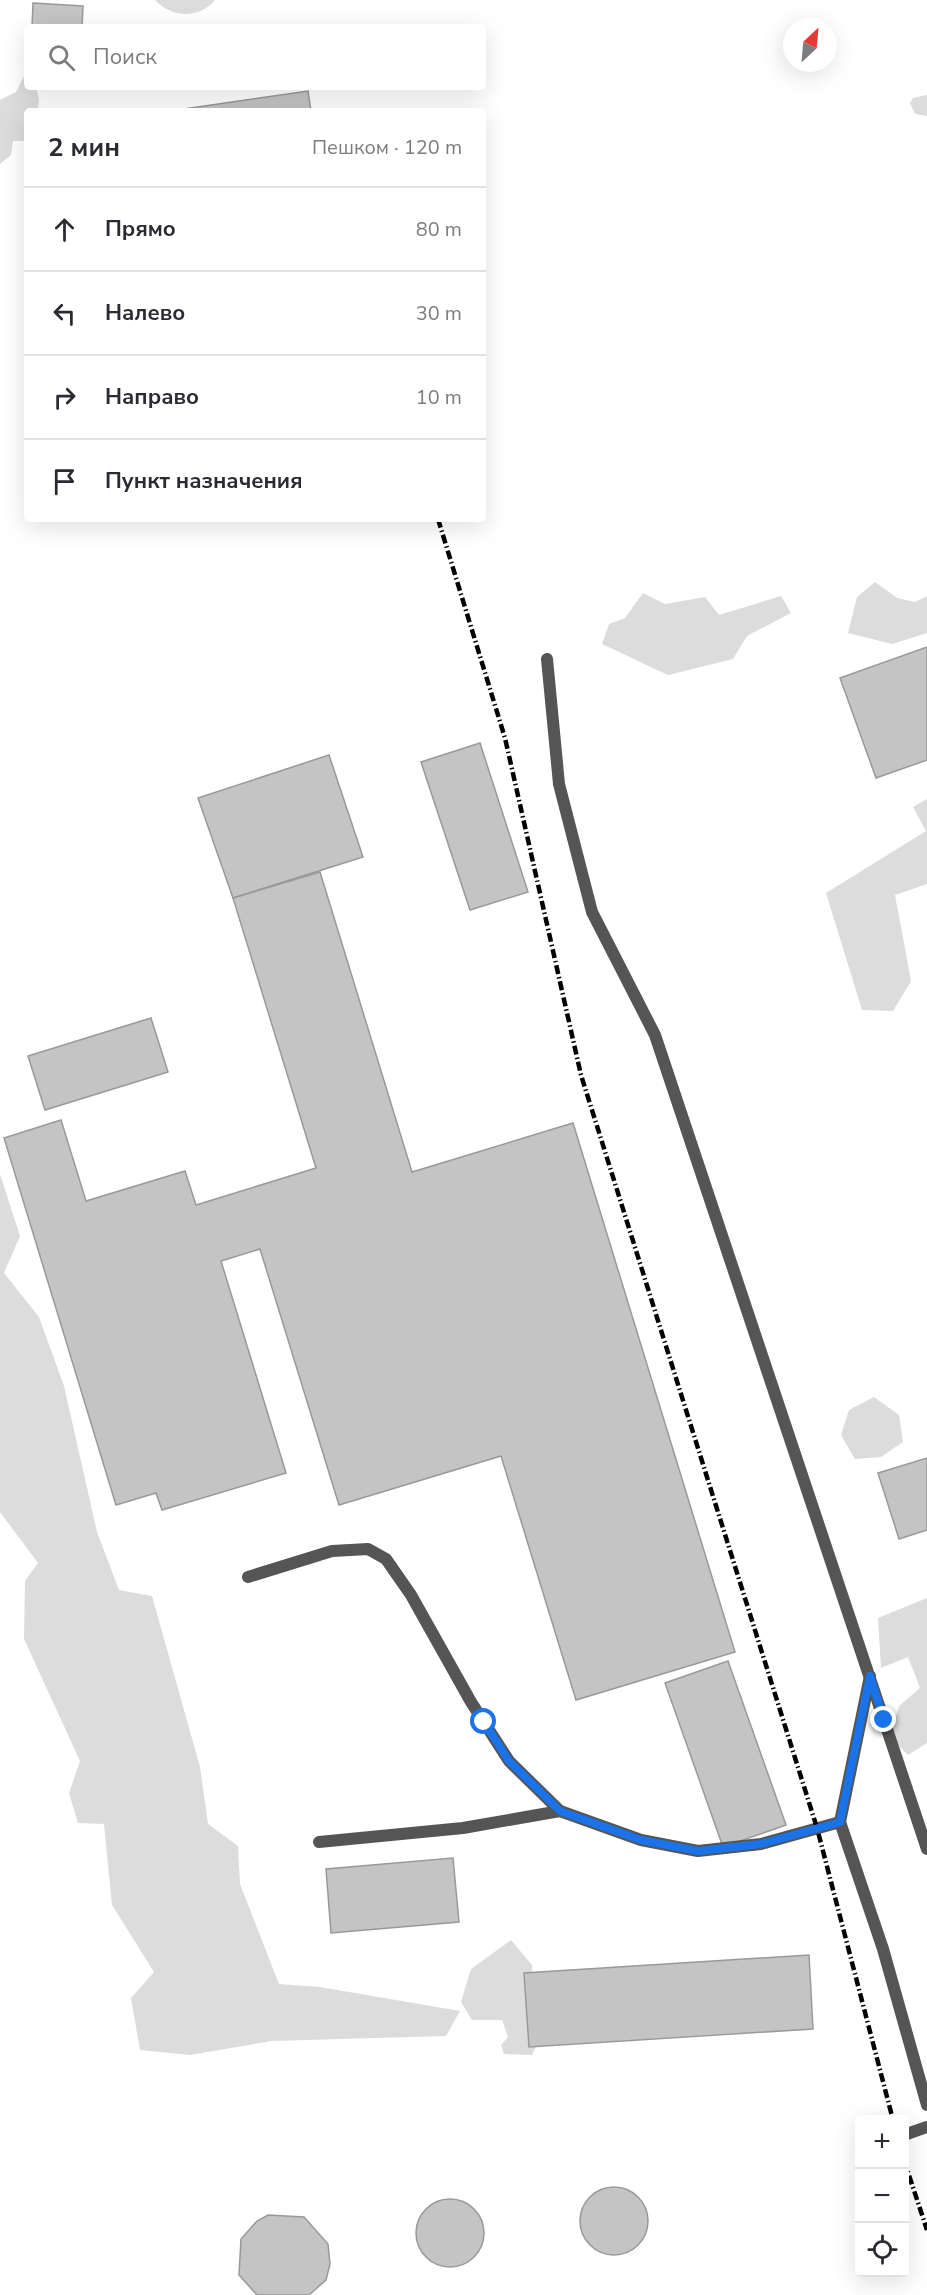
<!DOCTYPE html>
<html lang="ru">
<meta charset="utf-8">
<style>
body{margin:0;font-family:"Nunito Sans",sans-serif;background:#f2f2f3;color:#2b2b33}
.controls{position:absolute;right:18px;bottom:18px;display:grid;overflow:hidden;border-radius:6px;box-shadow:0 6px 24px #0002}
.controls button{width:54px;height:54px;display:grid;place-items:center;padding:0;border:0;border-bottom:2px solid #e1e1e2;background:#fff;color:#2b2b33;font:30px sans-serif}
.compass{position:absolute;left:783px;top:18px;width:54px;height:54px;border-radius:50%;background:#fff;box-shadow:0 6px 24px #0002;rotate:26deg}
.stop{position:absolute;width:18px;height:18px;margin:-14px;border:4px solid #1a73e8;border-radius:50%;background:#fff}
.stop.end{background:#1a73e8;border-color:#fff;box-shadow:0 2px 6px #0008}
.list{margin:0;padding:0;list-style:none}
h2{display:flex;justify-content:space-between;align-items:center;height:78px;margin:0;padding:0 24px;font-size:26px}
h2 small{font-size:20px;font-weight:400;color:#7c7c81}
.list li{display:grid;grid-template-columns:39px 1fr auto;gap:18px;align-items:center;box-sizing:border-box;height:84px;padding:0 24px;border-top:2px solid #e1e1e2}
.list b{display:block;font-size:22px;white-space:nowrap}
.list em{font-size:20px;font-style:normal;color:#7c7c81}
.icon{flex:none;width:33px;height:33px;fill:none;stroke:currentColor;stroke-width:2;stroke-linecap:round;stroke-linejoin:round}
.map{position:relative;flex:none;width:927px;height:2295px;overflow:hidden}
.search{position:absolute;background:#fff;box-shadow:0 6px 24px #0002;left:24px;top:24px;width:462px;height:66px;display:flex;align-items:center;gap:15px;box-sizing:border-box;padding:0 21px;border-radius:6px;color:#7c7c81;font-size:22px}
.panel{position:absolute;background:#fff;box-shadow:0 6px 24px #0002;left:24px;top:108px;width:462px;height:414px;border-radius:6px}
.map>svg:first-child{display:block}
.green{fill:#dcdcdc}
.building{fill:#c4c4c4;stroke:#999;stroke-width:1.5}
.lines{fill:none;stroke-linecap:round;stroke-linejoin:round}
.service{stroke:#555;stroke-width:12}
.minor{stroke:#555;stroke-width:12}
.rail{stroke:#000;stroke-width:4.5;stroke-dasharray:9 3 1.5 3;stroke-linecap:butt}
.route{stroke:#1a73e8;stroke-width:8}
</style>
<div class="map">
<svg width="927" height="2295" viewBox="0 0 927 2295">
<rect width="100%" height="100%" fill="#fff"/>
<!-- green -->
<g class="green">
<path d="M 155,0 L 215,0 C 199,19 172,18 155,0 Z"/>
<polygon points="25,74 27,75 27,87 36,87 39,99 38,111 27,111 27,141 13,141 11,155 0,164 0,100 16,92"/>
<polygon points="927,95 927,116 915,114 910,103 913,98"/>
<polygon points="875,582 897,598 915,602 927,596 927,633 892,644 848,633 857,597"/>
<polygon points="643,593 665,604 705,597 719,615 781,596 791,613 747,636 733,659 668,675 602,644 609,624 625,618"/>
<polygon points="927,799 927,884 895,895 911,981 893,1011 862,1010 826,893 926,831 913,807"/>
<polygon points="0,1174 20,1236 4,1273 39,1317 64,1386 97,1532 119,1590 152,1596 200,1767 208,1824 238,1846 240,1884 279,1984 320,1987 460,2011 446,2036 272,2041 190,2055 140,2050 131,1998 154,1972 112,1905 104,1824 78,1823 69,1793 80,1761 24,1639 25,1581 38,1563 0,1512"/>
<polygon points="874,1397 899,1415 903,1442 881,1457 855,1459 841,1435 849,1410"/>
<polygon points="927,1598 927,1743 908,1755 890,1737 899,1706 920,1688 908,1657 881,1668 878,1618"/>
<polygon points="511,1940 532,1965 534,2009 543,2032 532,2055 504,2054 501,2045 508,2037 502,2020 472,2020 461,2002 471,1969"/>
</g>
<!-- building -->
<g class="building">
<polygon points="33,3 83,6 82,27 32,27"/>
<polygon points="308,91 311,111 170,111"/>
<polygon points="927,647 927,760 876,778 840,678"/>
<polygon points="480,743 528,892 470,910 421,762"/>
<polygon points="329,755 363,857 233,898 198,798"/>
<polygon points="320,872 412,1172 573,1123 735,1652 576,1700 501,1456 339,1505 260,1249 221,1261 286,1473 162,1510 156,1493 116,1505 4,1138 61,1120 86,1201 185,1171 196,1205 316,1168 233,898"/>
<polygon points="151,1018 168,1072 45,1110 28,1056"/>
<polygon points="927,1458 927,1530 899,1539 878,1473"/>
<polygon points="728,1661 786,1825 723,1847 665,1683"/>
<polygon points="453,1858 459,1922 331,1933 326,1869"/>
<polygon points="809,1955 813,2029 529,2047 524,1973"/>
<circle cx="614" cy="2221" r="34"/>
<circle cx="450" cy="2233" r="34"/>
<polygon points="268,2215 304,2217 328,2244 330,2264 326,2280 309,2295 257,2295 239,2275 241,2239 257,2221"/>
</g>
<g class="lines">
<!-- service -->
<g class="service">
<polyline points="248,1577 332,1551 368,1549 386,1559 411,1595 471,1702 509,1761 560,1811 641,1840 698,1851 761,1844 840,1822 883,1949 927,2105"/>
<polyline points="840,1822 870,1676"/>
<polyline points="319,1842 463,1828 560,1811"/>
<polyline points="904,2135 927,2127"/>
</g>
<!-- minor -->
<polyline class="minor" points="547,659 559,784 592,912 655,1035 927,1849"/>
<!-- rail -->
<g class="rail">
<polyline points="438,519 505,738 581,1075 817,1828 893,2120"/>
<polyline points="904,2160 927,2230"/>
</g>
</g>
<g class="lines">
<!-- route -->
<polyline class="route" points="484,1722 509,1761 560,1811 641,1840 698,1851 761,1844 840,1822 870,1676 884,1720"/>
</g>
</svg>
<div class="controls">
<button>+</button>
<button>−</button>
<button><svg class="icon" aria-label="locate" viewBox="0 0 24 24"><circle cx="12" cy="12" r="6"/><path d="M12 2v4M12 18v4M2 12h4M18 12h4"/></svg></button>
</div>
<svg class="compass" viewBox="-18 -18 36 36"><path d="M0-13l5 13h-10z" fill="#e53935"/><path d="M0 13l5-13h-10z" fill="#7c7c81"/></svg>
<div class="stop" style="left:484px;top:1722px"></div>
<div class="stop end" style="left:884px;top:1720px"></div>
<div class="search"><svg class="icon" aria-label="search" viewBox="0 0 24 24"><circle cx="10" cy="10" r="6"/><path d="M15 15l6 6"/></svg>Поиск</div>
<section class="panel">
<h2>2 мин<small>Пешком · 120 m</small></h2>
<ul class="list">
<li><svg class="icon" aria-label="ahead" viewBox="0 0 24 24"><path d="M12 20V5M6 11l6-6 6 6"/></svg><div><b>Прямо</b></div><em>80 m</em></li>
<li><svg class="icon" aria-label="left" viewBox="0 0 24 24"><path d="M17 20v-9H6M10 6l-5 5 5 5"/></svg><div><b>Налево</b></div><em>30 m</em></li>
<li><svg class="icon" aria-label="right" viewBox="0 0 24 24"><path d="M7 20v-9h11M14 6l5 5-5 5"/></svg><div><b>Направо</b></div><em>10 m</em></li>
<li><svg class="icon" aria-label="arrive" viewBox="0 0 24 24"><path d="M6 21V4h12l-3 4 3 4H6"/></svg><div><b>Пункт назначения</b></div></li>
</ul>
</section>
</div>
